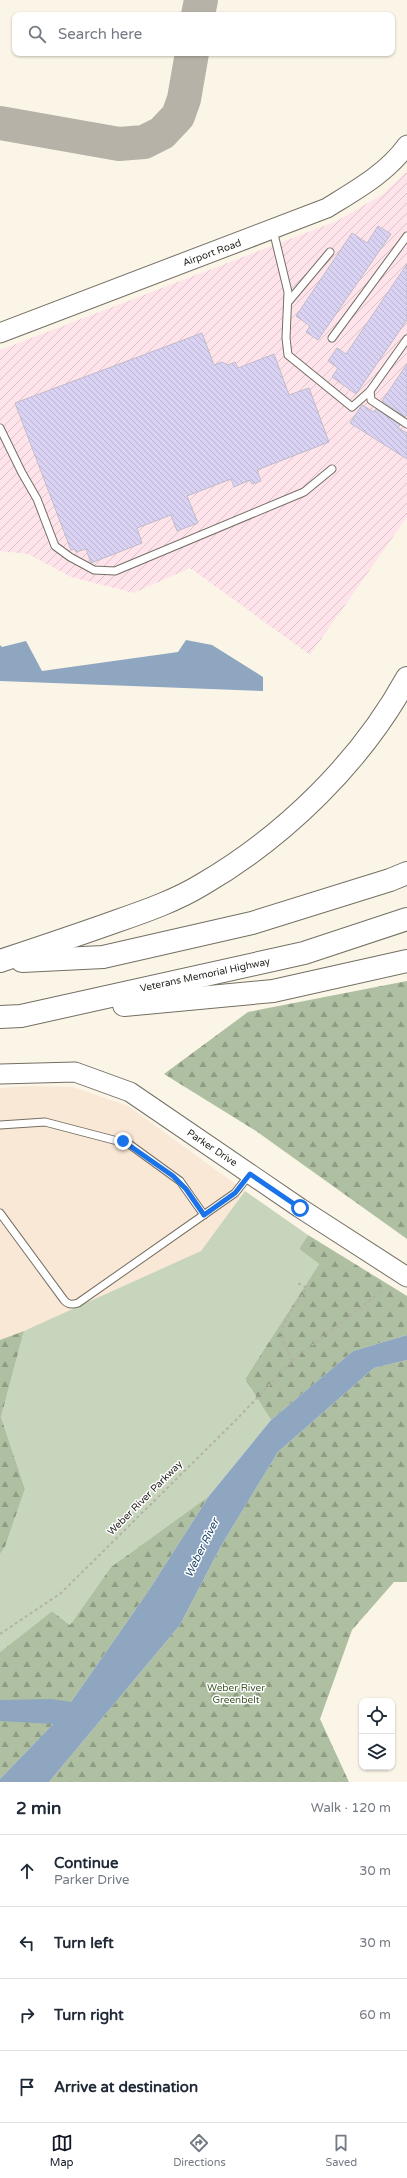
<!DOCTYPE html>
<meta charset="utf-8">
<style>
body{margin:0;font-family:"Varela Round",sans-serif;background:#f6f6f7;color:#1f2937}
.controls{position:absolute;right:12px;bottom:12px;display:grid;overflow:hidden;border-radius:8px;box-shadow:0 1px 3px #0004}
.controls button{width:36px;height:36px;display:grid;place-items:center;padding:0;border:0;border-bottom:1px solid #e0e1e3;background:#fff;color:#1f2937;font:20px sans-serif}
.stop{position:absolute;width:12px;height:12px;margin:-9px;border:3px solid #1a73e8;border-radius:50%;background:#fff}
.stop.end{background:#1a73e8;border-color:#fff;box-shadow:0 1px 4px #0008}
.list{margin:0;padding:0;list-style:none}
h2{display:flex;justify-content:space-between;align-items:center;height:52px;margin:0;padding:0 16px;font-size:17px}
h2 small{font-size:13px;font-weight:400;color:#747a83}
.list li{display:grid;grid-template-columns:26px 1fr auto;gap:12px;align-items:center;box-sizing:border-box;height:72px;padding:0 16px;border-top:1px solid #e0e1e3}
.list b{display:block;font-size:15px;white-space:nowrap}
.list p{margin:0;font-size:13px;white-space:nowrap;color:#747a83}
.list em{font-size:13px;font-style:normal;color:#747a83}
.icon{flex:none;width:22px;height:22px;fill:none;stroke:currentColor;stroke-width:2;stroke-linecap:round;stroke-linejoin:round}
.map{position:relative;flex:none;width:407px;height:1782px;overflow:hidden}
.search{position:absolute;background:#fff;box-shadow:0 1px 3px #0004;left:12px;right:12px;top:12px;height:44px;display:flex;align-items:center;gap:10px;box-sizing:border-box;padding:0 14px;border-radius:8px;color:#747a83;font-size:15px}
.sheet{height:340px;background:#fff}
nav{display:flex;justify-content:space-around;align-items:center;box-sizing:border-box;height:56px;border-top:1px solid #e0e1e3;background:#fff;font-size:11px;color:#747a83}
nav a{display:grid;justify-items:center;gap:2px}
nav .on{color:#111827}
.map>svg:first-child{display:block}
.commercial{fill:#fae8d7}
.industrial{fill:url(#industrial-furrows)}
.grass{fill:#c7d5bd}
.forest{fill:url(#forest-firs)}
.water{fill:#8ea6c0}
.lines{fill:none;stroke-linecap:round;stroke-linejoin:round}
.taxiway{stroke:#b7b2a7;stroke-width:34}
.building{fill:url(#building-back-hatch);stroke:#bfbcc9}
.service-casing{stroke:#746f63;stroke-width:9}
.tertiary-casing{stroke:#746f63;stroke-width:21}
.motorway-casing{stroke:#746f63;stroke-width:24}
.path{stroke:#b6b1a6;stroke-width:2;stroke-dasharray:3 3;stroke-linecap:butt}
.service{stroke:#fff;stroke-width:7}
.tertiary{stroke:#fff;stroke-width:19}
.motorway{stroke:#fff;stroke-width:22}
.route{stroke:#1a73e8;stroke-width:5}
.labels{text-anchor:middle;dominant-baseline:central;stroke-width:3;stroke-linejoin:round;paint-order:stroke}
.street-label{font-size:10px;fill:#292722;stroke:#fff}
.park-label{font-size:10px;fill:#415a2c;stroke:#fff}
.water-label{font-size:11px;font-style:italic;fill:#23486d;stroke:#fff}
</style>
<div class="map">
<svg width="407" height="1782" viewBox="0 0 407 1782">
<defs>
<pattern id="industrial-furrows" width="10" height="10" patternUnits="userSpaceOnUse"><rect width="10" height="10" fill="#fee4ea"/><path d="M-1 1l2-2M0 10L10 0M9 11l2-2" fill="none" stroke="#dac4c8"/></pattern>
<pattern id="forest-firs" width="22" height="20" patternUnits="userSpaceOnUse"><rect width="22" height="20" fill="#aec0a1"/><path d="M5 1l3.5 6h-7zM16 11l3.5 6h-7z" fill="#8e9c83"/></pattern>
<pattern id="building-back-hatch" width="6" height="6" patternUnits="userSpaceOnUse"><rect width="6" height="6" fill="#dad2f3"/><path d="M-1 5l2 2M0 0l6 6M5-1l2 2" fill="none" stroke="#bbb4d0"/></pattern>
</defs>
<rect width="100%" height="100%" fill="#fbf5e7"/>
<!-- commercial -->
<polygon class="commercial" points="29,1086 73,1087 128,1106 245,1191 201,1251 23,1335 0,1343 0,1088"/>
<!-- industrial -->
<polygon class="industrial" points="407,171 407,517 310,655 190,568 134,593 71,577 28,554 0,551 0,350 337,221 383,194"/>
<!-- grass -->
<polygon class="grass" points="245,1191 308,1235 299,1249 319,1264 245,1379 271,1420 209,1496 111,1567 70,1625 52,1611 0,1652 0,1554 5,1547 25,1489 1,1417 24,1331 201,1251"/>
<!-- forest -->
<g class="forest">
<polygon points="407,981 407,1239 256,1131 164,1074 248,1012"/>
<polygon points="308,1235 407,1296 407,1335 353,1351 271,1420 245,1379 319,1264 299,1249"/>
<polygon points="24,1331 1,1417 25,1489 5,1547 0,1554 0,1340"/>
<polygon points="407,1360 407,1582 394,1582 352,1630 320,1719 349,1782 49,1782 180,1625 221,1546 278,1452 374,1368"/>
<polygon points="209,1496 147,1593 71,1702 53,1724 0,1779 0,1652 52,1611 70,1625 111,1567"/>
</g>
<!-- water -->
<g class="water">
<polygon points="186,640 212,645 263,677 263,691 0,681 0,645 2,647 26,641 42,671 178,652"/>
<polygon points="407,1335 407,1360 374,1368 278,1452 221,1546 180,1625 49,1782 0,1782 0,1779 53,1724 0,1721 0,1700 52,1699 71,1702 147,1593 209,1496 271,1420 353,1351"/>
</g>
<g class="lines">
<!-- taxiway -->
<g class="taxiway">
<polyline points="198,15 201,0"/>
<polyline points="0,123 119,144 144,142 162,133 178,116 184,99 192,53"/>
</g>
</g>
<!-- building -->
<g class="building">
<polygon points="378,226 391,234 318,340 306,332 310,326 296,316 352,233 367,243"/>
<polygon points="407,264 407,320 356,394 332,377 338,368 328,361 337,348 346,354"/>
<polygon points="202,333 214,365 222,362 228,365 235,362 238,368 274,354 289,395 309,388 329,442 257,470 261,481 252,484 250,480 234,487 231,479 187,496 198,523 177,531 171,515 137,528 142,543 91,563 86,549 76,552 75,549 71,550 15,403"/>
<polygon points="407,364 407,415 405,417 382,401"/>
<polygon points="362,405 374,412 376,409 400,425 398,428 407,433 407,459 350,423"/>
</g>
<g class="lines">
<defs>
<g id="service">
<polyline points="273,230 288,292 286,338 288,355 352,407 370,391 407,339"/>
<polyline points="289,301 330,252"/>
<polyline points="332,338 407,236"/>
<polyline points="370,391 371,400 407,424"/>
<polyline points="0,428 22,473 37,499 55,546 70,557 94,570 115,571 304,492 332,469"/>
<polyline points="0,1125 45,1122 129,1144 180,1181 204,1215"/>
<path d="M 0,1213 L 64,1300 C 68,1305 72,1305 78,1303 L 235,1193 L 250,1174"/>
</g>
<g id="tertiary">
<path d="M 0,333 L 327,208 C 356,190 387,173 407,145"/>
<polyline points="0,1074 75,1072 130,1092 300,1208 407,1277"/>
</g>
<g id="motorway">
<path d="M 0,961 C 39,948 78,935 117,921 C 146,911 177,900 203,884 C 285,836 361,762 407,678"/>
<polyline points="22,961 103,957 252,923 390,880 407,873"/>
<polyline points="124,1005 273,991 407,961"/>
<polyline points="0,1017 21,1016 304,953 407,919"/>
</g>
</defs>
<!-- service casing -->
<use href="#service" class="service-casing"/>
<!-- tertiary casing -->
<use href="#tertiary" class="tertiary-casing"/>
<!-- motorway casing -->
<use href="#motorway" class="motorway-casing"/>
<!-- path -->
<g class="path">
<polyline points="292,1361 280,1333 288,1316 307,1288 296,1282"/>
<polyline points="0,1634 61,1593 236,1420 292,1361 383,1290"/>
</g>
<!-- service -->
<use href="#service" class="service"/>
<!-- tertiary -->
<use href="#tertiary" class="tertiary"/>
<!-- motorway -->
<use href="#motorway" class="motorway"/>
</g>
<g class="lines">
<!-- route -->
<polyline class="route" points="123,1141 173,1176 186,1189 204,1215 235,1193 250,1174 300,1208"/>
</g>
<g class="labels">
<!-- street labels -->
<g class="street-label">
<text transform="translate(212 253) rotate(-20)">Airport Road</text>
<text transform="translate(205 975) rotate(-12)">Veterans Memorial Highway</text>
<text transform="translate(212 1148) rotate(34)">Parker Drive</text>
<text transform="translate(145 1498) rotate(-45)">Weber River Parkway</text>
</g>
<!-- park labels -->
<g class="park-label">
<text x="236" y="1688">Weber River<tspan x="236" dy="12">Greenbelt</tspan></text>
</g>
<!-- water labels -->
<g class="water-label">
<text transform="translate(202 1548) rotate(-64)">Weber River</text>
</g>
</g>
</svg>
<div class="controls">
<button><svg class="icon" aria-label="locate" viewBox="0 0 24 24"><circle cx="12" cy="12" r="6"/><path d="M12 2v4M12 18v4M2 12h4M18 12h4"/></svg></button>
<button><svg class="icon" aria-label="layers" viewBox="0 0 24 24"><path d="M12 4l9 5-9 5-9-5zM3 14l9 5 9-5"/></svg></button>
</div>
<div class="stop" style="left:300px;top:1208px"></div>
<div class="stop end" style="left:123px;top:1141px"></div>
<div class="search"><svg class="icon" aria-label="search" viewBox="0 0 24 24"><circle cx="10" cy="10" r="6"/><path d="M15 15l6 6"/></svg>Search here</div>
</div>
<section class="sheet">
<h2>2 min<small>Walk · 120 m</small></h2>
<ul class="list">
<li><svg class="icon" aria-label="ahead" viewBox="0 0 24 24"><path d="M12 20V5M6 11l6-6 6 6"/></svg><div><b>Continue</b><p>Parker Drive</p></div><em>30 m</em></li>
<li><svg class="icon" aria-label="left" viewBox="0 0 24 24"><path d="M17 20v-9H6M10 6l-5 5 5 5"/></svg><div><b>Turn left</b></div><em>30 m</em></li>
<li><svg class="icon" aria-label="right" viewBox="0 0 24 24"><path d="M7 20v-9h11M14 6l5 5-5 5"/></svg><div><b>Turn right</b></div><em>60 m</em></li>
<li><svg class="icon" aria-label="arrive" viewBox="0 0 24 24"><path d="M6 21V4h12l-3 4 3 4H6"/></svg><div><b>Arrive at destination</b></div></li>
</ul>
</section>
<nav>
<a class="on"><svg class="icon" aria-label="map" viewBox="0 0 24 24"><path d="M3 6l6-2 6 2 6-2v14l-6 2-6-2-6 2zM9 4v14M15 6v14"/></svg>Map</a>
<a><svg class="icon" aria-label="directions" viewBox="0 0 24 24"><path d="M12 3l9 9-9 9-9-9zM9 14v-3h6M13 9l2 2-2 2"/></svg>Directions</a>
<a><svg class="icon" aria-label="saved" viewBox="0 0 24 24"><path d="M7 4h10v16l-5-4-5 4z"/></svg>Saved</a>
</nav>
